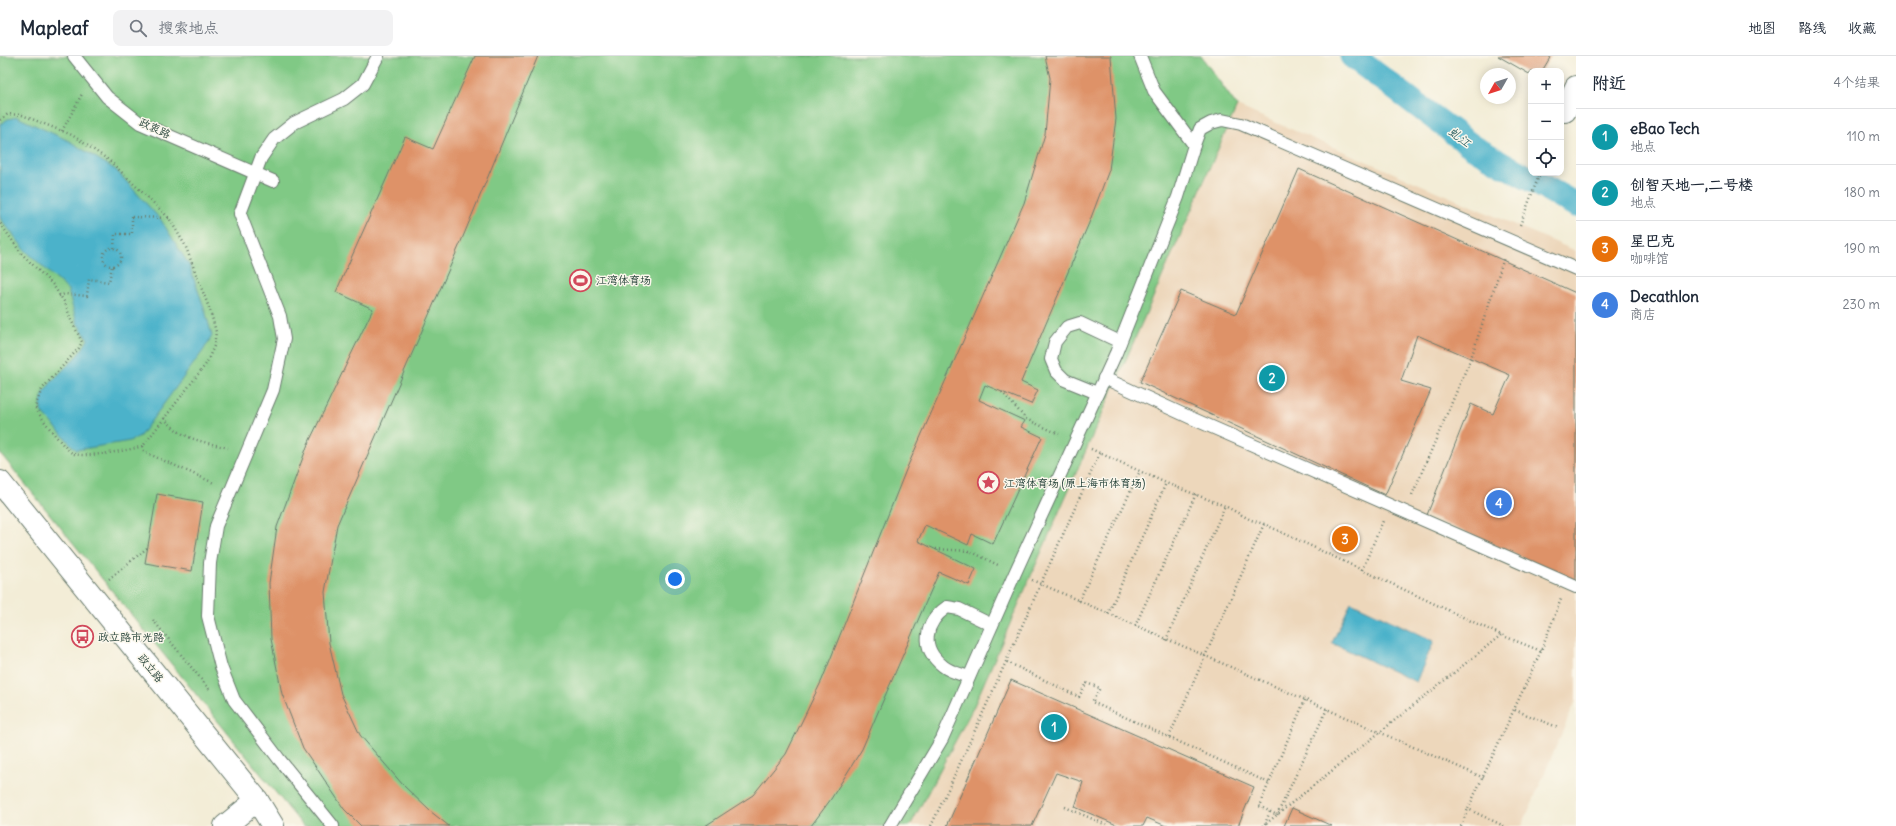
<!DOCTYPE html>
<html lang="zh">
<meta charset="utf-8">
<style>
body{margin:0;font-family:Delius,"LXGW WenKai TC",sans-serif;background:#f2f2f3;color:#1f2937}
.controls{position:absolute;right:12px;top:12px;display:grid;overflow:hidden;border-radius:8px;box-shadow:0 2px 10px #0003}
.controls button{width:36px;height:36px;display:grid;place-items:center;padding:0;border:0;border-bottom:1px solid #e0e1e3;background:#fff;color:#1f2937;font:20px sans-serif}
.compass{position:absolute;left:1480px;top:12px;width:36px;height:36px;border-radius:50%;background:#fff;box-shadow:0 2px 10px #0003;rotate:231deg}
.you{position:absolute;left:675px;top:523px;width:14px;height:14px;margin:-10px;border:3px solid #fff;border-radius:50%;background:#1a73e8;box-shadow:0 0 0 6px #1a73e833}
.badge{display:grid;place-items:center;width:26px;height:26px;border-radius:50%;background:#0f766e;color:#fff;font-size:13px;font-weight:700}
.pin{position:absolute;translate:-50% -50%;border:2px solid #fff;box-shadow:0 1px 4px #0006}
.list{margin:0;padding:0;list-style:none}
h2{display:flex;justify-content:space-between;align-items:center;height:52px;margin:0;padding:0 16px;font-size:17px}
h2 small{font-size:13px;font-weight:400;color:#747a83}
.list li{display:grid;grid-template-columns:26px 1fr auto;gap:12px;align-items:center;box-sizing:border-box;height:56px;padding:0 16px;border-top:1px solid #e0e1e3}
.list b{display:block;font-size:15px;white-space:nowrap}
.list p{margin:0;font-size:13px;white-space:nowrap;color:#747a83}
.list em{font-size:13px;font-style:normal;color:#747a83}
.icon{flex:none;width:22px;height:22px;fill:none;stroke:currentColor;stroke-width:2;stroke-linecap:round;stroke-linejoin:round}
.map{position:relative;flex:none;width:1576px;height:770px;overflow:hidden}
header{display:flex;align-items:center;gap:24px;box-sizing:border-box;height:56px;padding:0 20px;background:#fff;border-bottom:1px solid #e0e1e3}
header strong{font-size:19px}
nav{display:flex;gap:22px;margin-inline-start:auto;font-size:14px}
.search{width:280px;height:36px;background:#f2f2f3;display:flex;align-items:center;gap:10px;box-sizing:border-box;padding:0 14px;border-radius:8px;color:#747a83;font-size:15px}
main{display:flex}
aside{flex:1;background:#fff}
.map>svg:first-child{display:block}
.built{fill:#edd7bb}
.green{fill:#80c985;stroke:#50835c}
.water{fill:#4bb2ca;stroke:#35787f}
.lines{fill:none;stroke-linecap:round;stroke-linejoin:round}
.canal{stroke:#4bb2ca;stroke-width:25}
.building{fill:#de9267}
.service-casing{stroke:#697b6d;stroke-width:14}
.minor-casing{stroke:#697b6d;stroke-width:24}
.tertiary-casing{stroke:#697b6d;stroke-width:24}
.secondary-casing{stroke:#697b6d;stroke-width:24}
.path{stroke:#697b6d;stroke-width:2.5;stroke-dasharray:1 3;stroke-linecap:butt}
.service{stroke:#fff;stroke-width:12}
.minor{stroke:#fff;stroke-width:22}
.tertiary{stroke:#fff;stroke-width:22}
.secondary{stroke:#fff;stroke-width:22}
.labels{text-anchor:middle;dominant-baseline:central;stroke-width:3;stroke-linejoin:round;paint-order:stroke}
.street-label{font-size:11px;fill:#1f3d34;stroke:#fbf7ec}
.poi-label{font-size:11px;fill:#1f3d34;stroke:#fbf7ec;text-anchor:start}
.water-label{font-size:12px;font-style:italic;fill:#2c6061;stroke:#fbf7ec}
</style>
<header>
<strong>Mapleaf</strong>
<div class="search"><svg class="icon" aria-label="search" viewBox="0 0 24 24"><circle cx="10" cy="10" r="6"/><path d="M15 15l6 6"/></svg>搜索地点</div>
<nav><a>地图</a><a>路线</a><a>收藏</a></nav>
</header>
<main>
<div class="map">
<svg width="1576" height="770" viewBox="0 0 1576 770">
<rect width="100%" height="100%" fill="#fbf7ec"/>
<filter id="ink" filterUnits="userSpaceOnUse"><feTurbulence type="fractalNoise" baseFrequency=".025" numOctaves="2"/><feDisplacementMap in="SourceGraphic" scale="8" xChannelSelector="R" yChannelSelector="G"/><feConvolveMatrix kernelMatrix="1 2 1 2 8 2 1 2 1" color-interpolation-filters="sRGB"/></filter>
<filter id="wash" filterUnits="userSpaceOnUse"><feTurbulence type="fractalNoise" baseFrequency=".012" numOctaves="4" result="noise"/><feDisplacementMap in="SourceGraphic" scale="16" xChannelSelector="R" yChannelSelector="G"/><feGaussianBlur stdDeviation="0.9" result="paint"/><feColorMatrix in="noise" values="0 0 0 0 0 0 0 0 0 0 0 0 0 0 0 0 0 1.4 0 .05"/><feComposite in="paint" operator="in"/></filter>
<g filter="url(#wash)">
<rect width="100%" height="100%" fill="#f3edd7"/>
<!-- built -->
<polygon class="built" points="1237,50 1576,195 1576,644 1522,770 910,770 973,652"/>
<!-- green -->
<polygon class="green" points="0,0 1201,0 1237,50 973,652 910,770 303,770 0,397"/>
<!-- water -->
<g class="water">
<path d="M 17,61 L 69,85 L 116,114 L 161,164 L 189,209 L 205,254 L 212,280 L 203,295 L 140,380 L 130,385 L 76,394 L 41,355 C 41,351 41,346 42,342 C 48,322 78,306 88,283 L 77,267 L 68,234 L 26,195 L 0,162 L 0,68 L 8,63 Z"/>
<polygon points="1351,546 1434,585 1416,626 1332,587"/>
</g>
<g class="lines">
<!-- canal -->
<polyline class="canal" points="1352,0 1473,91 1576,149"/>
</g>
<g id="blocks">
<!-- building -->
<g class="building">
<polygon points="475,0 538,0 460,188 337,469 325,536 329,587 341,638 360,679 403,729 430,755 449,770 361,770 344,753 303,692 282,638 271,583 269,527 277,471 308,388 373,253 336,236 405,81 433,93"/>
<polygon points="1045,0 1111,0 1116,63 1109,114 1089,167 1021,326 1038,334 1031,348 985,329 979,344 1025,365 1021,371 1042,381 993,488 972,478 968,489 925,469 918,485 976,513 969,529 939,516 862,693 831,743 811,770 705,770 753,739 786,698 822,624 906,414 1024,147 1045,78 1050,22"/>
<polygon points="1498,0 1551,0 1542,15 1531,15 1531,19"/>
<polygon points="1299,113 1576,237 1576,523 1575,526 1427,459 1471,348 1493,358 1510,319 1417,279 1401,325 1431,334 1385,439 1140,326 1181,235 1236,258"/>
<polygon points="157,438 203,446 192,515 145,507"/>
<polygon points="1011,624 1254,731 1238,770 1166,770 1147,762 1143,770 1119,770 1075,751 1083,726 1056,717 1032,770 947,770"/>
<polygon points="1292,752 1332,770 1284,770"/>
</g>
</g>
</g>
<g filter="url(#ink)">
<use href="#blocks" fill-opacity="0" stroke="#697b6d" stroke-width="1"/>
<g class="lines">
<defs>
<g id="service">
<polyline points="74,0 107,41 140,67 273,125"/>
<polyline points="1140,0 1154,35 1194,89"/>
<polyline points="1104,322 1189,361 1576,531"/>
<polyline points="1097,337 1065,324 1056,315 1051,303 1055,286 1067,271 1080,267 1120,286"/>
<path d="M 969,621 C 961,618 950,616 943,610 C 920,592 924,567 947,551 L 959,553 L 992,569"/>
<polyline points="333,770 279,703 234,644 221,611 208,560 210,507 216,470 273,334 284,283 280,260 240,158 261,102 274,83 294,67 344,43 363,28 378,0"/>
<polyline points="890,770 942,683 1015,517 1116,297 1178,141 1194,89 1200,73 1211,67 1222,64 1241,68 1576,213"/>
</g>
<polyline id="minor" points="1565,55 1576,31"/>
<polyline id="tertiary" points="225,770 257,744"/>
<polyline id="secondary" points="0,426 257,744 273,770"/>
</defs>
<!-- service casing -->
<use href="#service" class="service-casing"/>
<!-- minor casing -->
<use href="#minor" class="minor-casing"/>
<!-- tertiary casing -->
<use href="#tertiary" class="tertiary-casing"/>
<!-- secondary casing -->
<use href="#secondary" class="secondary-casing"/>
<!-- path -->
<g class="path">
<path d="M 0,64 L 8,58 L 22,59 L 72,79 L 110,105 L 169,162 L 185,189 L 211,257 L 216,276 L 214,290 L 206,308 L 143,390 C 131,394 82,403 72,397 C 64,392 40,361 35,351 L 42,333 L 79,292 L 82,286 L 71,264 L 65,247 L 53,229 L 21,197 L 0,167"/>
<polyline points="62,75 82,38"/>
<polyline points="1520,169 1540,117"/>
<circle cx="112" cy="201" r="9"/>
<polyline points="114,192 115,178 132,178 132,161 169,162"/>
<polyline points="59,240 65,238 87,240 89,223 109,226 112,210"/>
<polyline points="1002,336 1026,363 1059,378"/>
<path d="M 164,362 C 182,384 202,385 228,392"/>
<polyline points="143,390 143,394 149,398 214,427"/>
<polyline points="1091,393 1166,427 1225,450 1251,464 1264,468 1501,579 1541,595"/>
<polyline points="1412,439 1471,302 1504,202"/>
<polyline points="936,493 970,495 998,509"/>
<polyline points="1362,514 1383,465"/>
<polyline points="109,523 147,492"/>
<polyline points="1032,524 1484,722"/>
<polyline points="1079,545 1140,415"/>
<polyline points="1108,558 1166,427"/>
<polyline points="153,564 209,633"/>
<polyline points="1135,570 1196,438"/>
<polyline points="1166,584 1225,450"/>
<polyline points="1007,606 1079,641 1086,627 1100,632 1092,646 1269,727"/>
<polyline points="1305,644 1259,750 1277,759 1327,653"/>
<polyline points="1515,654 1557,671"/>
<polyline points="1169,681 1264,468"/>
<polyline points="1065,751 1109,770"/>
<polyline points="1265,768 1270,755"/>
<path d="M 931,770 C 989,646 1043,521 1100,397"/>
<polyline points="1263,770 1501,579"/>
<polyline points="1461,770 1468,753"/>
<polyline points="1504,770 1468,753 1541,595 1561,543"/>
</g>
<!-- service -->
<use href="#service" class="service"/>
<!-- minor -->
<use href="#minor" class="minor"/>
<!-- tertiary -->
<use href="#tertiary" class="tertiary"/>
<!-- secondary -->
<use href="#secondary" class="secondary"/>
</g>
</g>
<!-- icons -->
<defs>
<symbol id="stadium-ring" viewBox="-11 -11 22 22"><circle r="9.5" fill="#fbf7ec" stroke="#d1495b" stroke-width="1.5"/><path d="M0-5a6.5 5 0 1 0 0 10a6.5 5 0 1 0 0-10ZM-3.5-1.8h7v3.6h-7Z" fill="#d1495b"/></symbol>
<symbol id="sight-ring" viewBox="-11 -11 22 22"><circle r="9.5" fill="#fbf7ec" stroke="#d1495b" stroke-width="1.5"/><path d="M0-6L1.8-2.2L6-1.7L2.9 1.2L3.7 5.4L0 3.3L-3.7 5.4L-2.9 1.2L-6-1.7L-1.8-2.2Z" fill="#d1495b"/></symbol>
<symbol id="bus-ring" viewBox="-11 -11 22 22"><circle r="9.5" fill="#fbf7ec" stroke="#d1495b" stroke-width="1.5"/><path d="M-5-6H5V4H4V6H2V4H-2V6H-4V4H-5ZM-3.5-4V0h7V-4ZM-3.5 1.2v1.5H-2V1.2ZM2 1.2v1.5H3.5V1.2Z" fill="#d1495b"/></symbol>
</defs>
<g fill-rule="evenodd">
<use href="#stadium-ring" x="568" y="212" width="25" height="25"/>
<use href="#sight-ring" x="976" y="414" width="25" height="25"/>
<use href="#bus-ring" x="70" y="568" width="25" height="25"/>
</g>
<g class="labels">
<!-- street labels -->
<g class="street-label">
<text transform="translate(155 72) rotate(25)">政衷路</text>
<text transform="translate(151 612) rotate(51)">政立路</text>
</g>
<!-- poi labels -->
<g class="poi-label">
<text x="596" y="224">江湾体育场</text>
<text x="1004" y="427">江湾体育场 (原上海市体育场)</text>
<text x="98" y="581">政立路市光路</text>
</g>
<!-- water labels -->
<g class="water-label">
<text transform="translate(1460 81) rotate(37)">虬江</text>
</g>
</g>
</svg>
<div class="controls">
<button>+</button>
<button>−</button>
<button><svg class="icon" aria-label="locate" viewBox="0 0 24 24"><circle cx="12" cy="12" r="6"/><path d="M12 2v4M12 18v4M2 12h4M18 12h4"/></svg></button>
</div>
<svg class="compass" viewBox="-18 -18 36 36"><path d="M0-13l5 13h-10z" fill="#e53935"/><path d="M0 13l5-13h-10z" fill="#747a83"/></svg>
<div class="you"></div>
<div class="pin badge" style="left:1054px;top:671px;background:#0f9aa8">1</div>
<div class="pin badge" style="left:1272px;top:322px;background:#0f9aa8">2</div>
<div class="pin badge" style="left:1345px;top:483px;background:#e8710a">3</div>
<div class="pin badge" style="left:1499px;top:447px;background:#3f7fe0">4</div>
</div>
<aside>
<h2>附近<small>4个结果</small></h2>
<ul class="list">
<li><span class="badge" style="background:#0f9aa8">1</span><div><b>eBao Tech</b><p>地点</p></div><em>110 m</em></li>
<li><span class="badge" style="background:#0f9aa8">2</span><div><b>创智天地一,二号楼</b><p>地点</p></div><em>180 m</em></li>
<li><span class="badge" style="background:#e8710a">3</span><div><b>星巴克</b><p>咖啡馆</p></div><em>190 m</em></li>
<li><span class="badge" style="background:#3f7fe0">4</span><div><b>Decathlon</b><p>商店</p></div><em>230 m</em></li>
</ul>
</aside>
</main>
